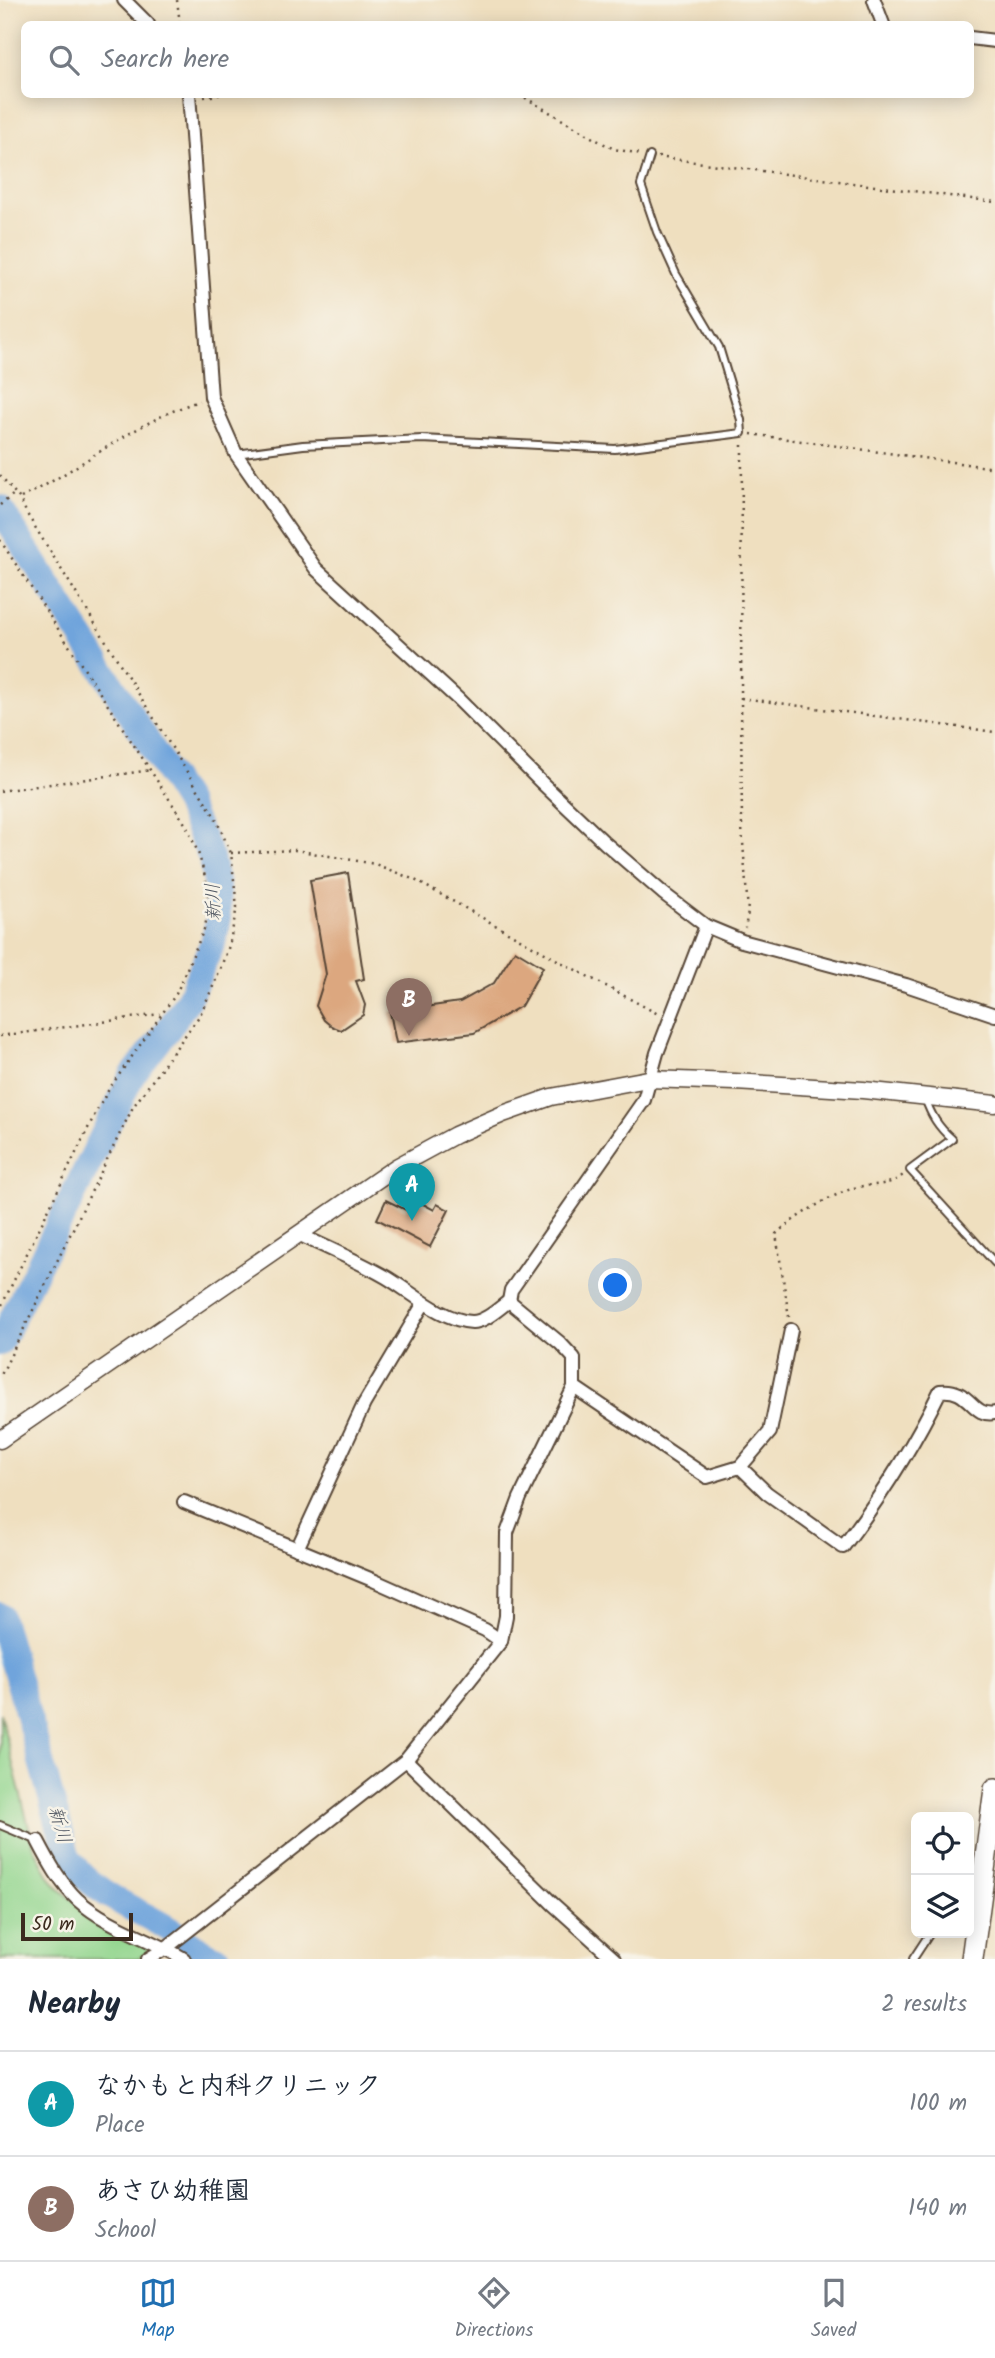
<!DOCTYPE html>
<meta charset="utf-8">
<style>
body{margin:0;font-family:Kalam,"Klee One",sans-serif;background:#f6f6f7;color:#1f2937}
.controls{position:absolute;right:21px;bottom:21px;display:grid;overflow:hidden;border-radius:10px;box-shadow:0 4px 18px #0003}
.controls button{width:63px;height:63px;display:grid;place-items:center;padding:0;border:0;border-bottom:2px solid #e0e1e3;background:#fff;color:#1f2937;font:35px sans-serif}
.scale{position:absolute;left:21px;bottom:18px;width:112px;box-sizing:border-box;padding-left:7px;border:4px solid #3b2a1e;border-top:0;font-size:19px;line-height:24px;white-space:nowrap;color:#3b2a1e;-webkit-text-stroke:5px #f7f3e8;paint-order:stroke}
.you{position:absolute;left:616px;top:1286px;width:24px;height:24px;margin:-18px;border:5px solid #fff;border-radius:50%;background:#1a73e8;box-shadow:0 0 0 10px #1a73e833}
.badge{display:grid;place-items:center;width:46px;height:46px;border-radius:50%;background:#1f6fb2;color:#fff;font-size:23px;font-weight:700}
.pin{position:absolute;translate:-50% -58px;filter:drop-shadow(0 2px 4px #0008)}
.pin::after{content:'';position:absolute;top:37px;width:24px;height:21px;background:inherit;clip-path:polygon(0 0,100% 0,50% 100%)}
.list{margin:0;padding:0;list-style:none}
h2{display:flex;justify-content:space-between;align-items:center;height:91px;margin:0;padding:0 28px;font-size:30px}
h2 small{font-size:23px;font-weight:400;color:#747a83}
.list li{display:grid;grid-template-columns:46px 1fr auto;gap:21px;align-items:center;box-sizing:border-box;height:105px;padding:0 28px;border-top:2px solid #e0e1e3}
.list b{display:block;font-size:26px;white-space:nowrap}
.list p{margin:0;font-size:23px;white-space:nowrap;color:#747a83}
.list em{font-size:23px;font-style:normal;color:#747a83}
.icon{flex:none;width:38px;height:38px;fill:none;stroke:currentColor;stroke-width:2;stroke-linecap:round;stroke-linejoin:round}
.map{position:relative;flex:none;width:995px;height:1959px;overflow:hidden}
.search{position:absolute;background:#fff;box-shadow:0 4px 18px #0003;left:21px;right:21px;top:21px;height:77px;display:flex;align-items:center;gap:18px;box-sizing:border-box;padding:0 24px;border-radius:10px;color:#747a83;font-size:26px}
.sheet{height:301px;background:#fff}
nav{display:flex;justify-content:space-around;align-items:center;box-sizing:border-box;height:98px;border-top:2px solid #e0e1e3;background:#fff;font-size:19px;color:#747a83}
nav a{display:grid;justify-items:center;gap:4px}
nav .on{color:#1f6fb2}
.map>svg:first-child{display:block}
.green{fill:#91d58d;stroke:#668056;stroke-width:2}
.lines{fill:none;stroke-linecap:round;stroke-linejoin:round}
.river{stroke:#70a4dc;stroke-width:26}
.building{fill:#dca77f}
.service-casing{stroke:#564536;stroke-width:10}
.minor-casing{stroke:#564536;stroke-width:16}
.tertiary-casing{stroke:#564536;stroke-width:19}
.trunk-casing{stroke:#564536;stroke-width:24}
.path{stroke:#564536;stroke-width:2.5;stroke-dasharray:2 5;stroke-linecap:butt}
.service{stroke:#fff;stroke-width:6}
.minor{stroke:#fff;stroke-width:12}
.tertiary{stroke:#fff;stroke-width:16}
.trunk{stroke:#fff;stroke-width:21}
.labels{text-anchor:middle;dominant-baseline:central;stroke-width:5;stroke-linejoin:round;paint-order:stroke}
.water-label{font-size:19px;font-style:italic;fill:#4e5560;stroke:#f7f3e8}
</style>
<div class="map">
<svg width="995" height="1959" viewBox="0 0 995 1959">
<rect width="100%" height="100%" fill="#f7f3e8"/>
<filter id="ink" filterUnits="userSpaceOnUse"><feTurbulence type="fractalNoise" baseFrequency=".0143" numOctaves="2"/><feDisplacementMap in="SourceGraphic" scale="14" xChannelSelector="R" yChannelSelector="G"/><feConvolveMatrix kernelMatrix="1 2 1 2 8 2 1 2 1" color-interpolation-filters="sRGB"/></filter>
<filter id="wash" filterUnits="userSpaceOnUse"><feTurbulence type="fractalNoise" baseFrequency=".00686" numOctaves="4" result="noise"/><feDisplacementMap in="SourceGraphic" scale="28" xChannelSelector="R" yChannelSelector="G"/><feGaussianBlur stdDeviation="1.57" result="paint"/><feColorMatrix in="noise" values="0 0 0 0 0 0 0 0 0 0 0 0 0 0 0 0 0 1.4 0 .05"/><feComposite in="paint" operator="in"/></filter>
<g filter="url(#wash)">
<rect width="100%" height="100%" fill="#efdfbf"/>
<!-- green -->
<path class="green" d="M 0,1713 L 34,1847 C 40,1859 46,1875 56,1885 C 81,1911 117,1927 147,1946 L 147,1953 L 138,1959 L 0,1959 Z"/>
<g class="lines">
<!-- river -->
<g class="river">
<polyline points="0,508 186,802 211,858 217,887 218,922 213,942 189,998 170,1027 132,1076 0,1343"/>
<path d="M 0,1615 L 68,1858 C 93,1894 133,1907 169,1929 C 186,1939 200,1952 219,1959"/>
</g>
</g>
<g id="blocks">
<!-- building -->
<g class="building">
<polygon points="348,873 364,979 356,981 365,1005 363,1015 341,1030 331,1026 324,1020 316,1006 326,974 310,880"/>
<polygon points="515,950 543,967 521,1006 474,1033 396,1043 390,1012 460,1002 494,983"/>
<polygon points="412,1198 434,1210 437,1204 449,1210 430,1247 377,1219 386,1200 406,1210"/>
</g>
</g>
</g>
<g filter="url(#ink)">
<use href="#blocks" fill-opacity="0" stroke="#564536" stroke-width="2"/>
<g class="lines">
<defs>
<g id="service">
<polyline points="236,454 303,445 422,439 615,449 742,433 741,420 719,347 676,274 657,232 641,185 650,156"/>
<path d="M 925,1098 C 931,1115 938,1127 952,1139 L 910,1170 L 995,1263"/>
<polyline points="0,1825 38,1841"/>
<polyline points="913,1959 930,1933"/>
</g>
<g id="minor">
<polyline points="124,0 148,24"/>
<polyline points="874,0 883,24"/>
<polyline points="970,38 995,41"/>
<polyline points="189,94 211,397 236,454 316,569 459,700 542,783 605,843 664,894 706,926 742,941 906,985 995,1015"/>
<path d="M 298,1234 C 328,1248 358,1261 386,1277 C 410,1291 443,1321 472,1322 C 485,1322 498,1309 509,1301"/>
<polyline points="574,1387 707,1477 740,1467 770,1432 791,1330"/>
<path d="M 740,1467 L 767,1493 L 843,1547 C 880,1498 913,1447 940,1391 C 971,1387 971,1418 995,1413"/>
<polyline points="184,1502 375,1581 485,1630 501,1641"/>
<polyline points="297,1549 364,1404 424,1303"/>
<polyline points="406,1760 553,1904 614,1959"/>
<path d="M 38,1841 C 49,1862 60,1883 78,1900 C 108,1927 150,1938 184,1959"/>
<polyline points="148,1959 166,1948 406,1760 501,1641 506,1616 507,1533 520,1498 574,1387 574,1358 560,1343 509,1301 511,1290 644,1100 657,1053 706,926"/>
</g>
<polyline id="tertiary" points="0,1440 396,1167 455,1135 503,1114 551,1097 648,1079 735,1082 863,1090 995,1104"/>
<polyline id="trunk" points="972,1959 995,1789"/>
</defs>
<!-- service casing -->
<use href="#service" class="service-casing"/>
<!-- minor casing -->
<use href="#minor" class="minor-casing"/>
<!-- tertiary casing -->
<use href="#tertiary" class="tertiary-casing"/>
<!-- trunk casing -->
<use href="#trunk" class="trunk-casing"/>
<!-- path -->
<g class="path">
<polyline points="177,0 180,24"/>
<polyline points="519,94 593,138 614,149 641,154"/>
<polyline points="204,97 224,94"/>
<polyline points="658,157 995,202"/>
<polyline points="751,434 995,468"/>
<polyline points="742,445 741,698 742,828 748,912 745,928"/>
<polyline points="0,475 20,499 27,514 215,817 231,853 237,907 229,946 215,982 200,1015 133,1107 0,1377"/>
<path d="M 21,498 C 82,468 134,422 199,401"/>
<polyline points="0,505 14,494"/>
<polyline points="0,540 186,825 199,855 207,884 209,906 205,927 176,994 109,1089 95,1114 0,1309"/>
<polyline points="741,698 995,732"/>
<polyline points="0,791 151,770"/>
<polyline points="231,853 295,850 375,864 415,880 561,962 658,1014"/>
<polyline points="0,1036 160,1014"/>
<path d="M 789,1317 L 776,1234 C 794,1217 828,1197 851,1189 C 870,1182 886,1189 903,1175"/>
</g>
<!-- service -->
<use href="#service" class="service"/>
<!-- minor -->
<use href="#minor" class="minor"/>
<!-- tertiary -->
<use href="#tertiary" class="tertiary"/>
<!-- trunk -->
<use href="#trunk" class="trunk"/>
</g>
</g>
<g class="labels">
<!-- water labels -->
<g class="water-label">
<text transform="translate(214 902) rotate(-92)">新川</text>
<text transform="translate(59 1825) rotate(74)">新川</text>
</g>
</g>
</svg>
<div class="controls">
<button><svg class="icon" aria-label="locate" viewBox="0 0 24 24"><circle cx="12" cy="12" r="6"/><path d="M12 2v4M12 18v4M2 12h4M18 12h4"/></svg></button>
<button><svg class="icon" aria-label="layers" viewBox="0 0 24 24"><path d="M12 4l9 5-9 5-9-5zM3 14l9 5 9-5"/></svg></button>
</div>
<div class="scale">50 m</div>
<div class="you"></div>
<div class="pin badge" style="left:412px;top:1221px;background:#0f9aa8">A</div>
<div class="pin badge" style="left:409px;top:1036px;background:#8d6e63">B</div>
<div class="search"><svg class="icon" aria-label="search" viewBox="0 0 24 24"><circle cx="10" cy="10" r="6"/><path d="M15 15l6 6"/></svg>Search here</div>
</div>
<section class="sheet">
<h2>Nearby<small>2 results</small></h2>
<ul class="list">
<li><span class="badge" style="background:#0f9aa8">A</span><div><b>なかもと内科クリニック</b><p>Place</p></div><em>100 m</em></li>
<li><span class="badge" style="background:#8d6e63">B</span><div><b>あさひ幼稚園</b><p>School</p></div><em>140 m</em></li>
</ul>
</section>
<nav>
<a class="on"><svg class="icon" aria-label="map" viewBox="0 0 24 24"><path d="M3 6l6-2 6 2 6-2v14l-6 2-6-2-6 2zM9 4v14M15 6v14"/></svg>Map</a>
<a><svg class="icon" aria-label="directions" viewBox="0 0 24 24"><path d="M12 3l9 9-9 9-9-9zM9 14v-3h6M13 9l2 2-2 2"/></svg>Directions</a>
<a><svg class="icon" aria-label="saved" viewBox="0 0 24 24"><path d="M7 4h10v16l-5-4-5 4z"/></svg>Saved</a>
</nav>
